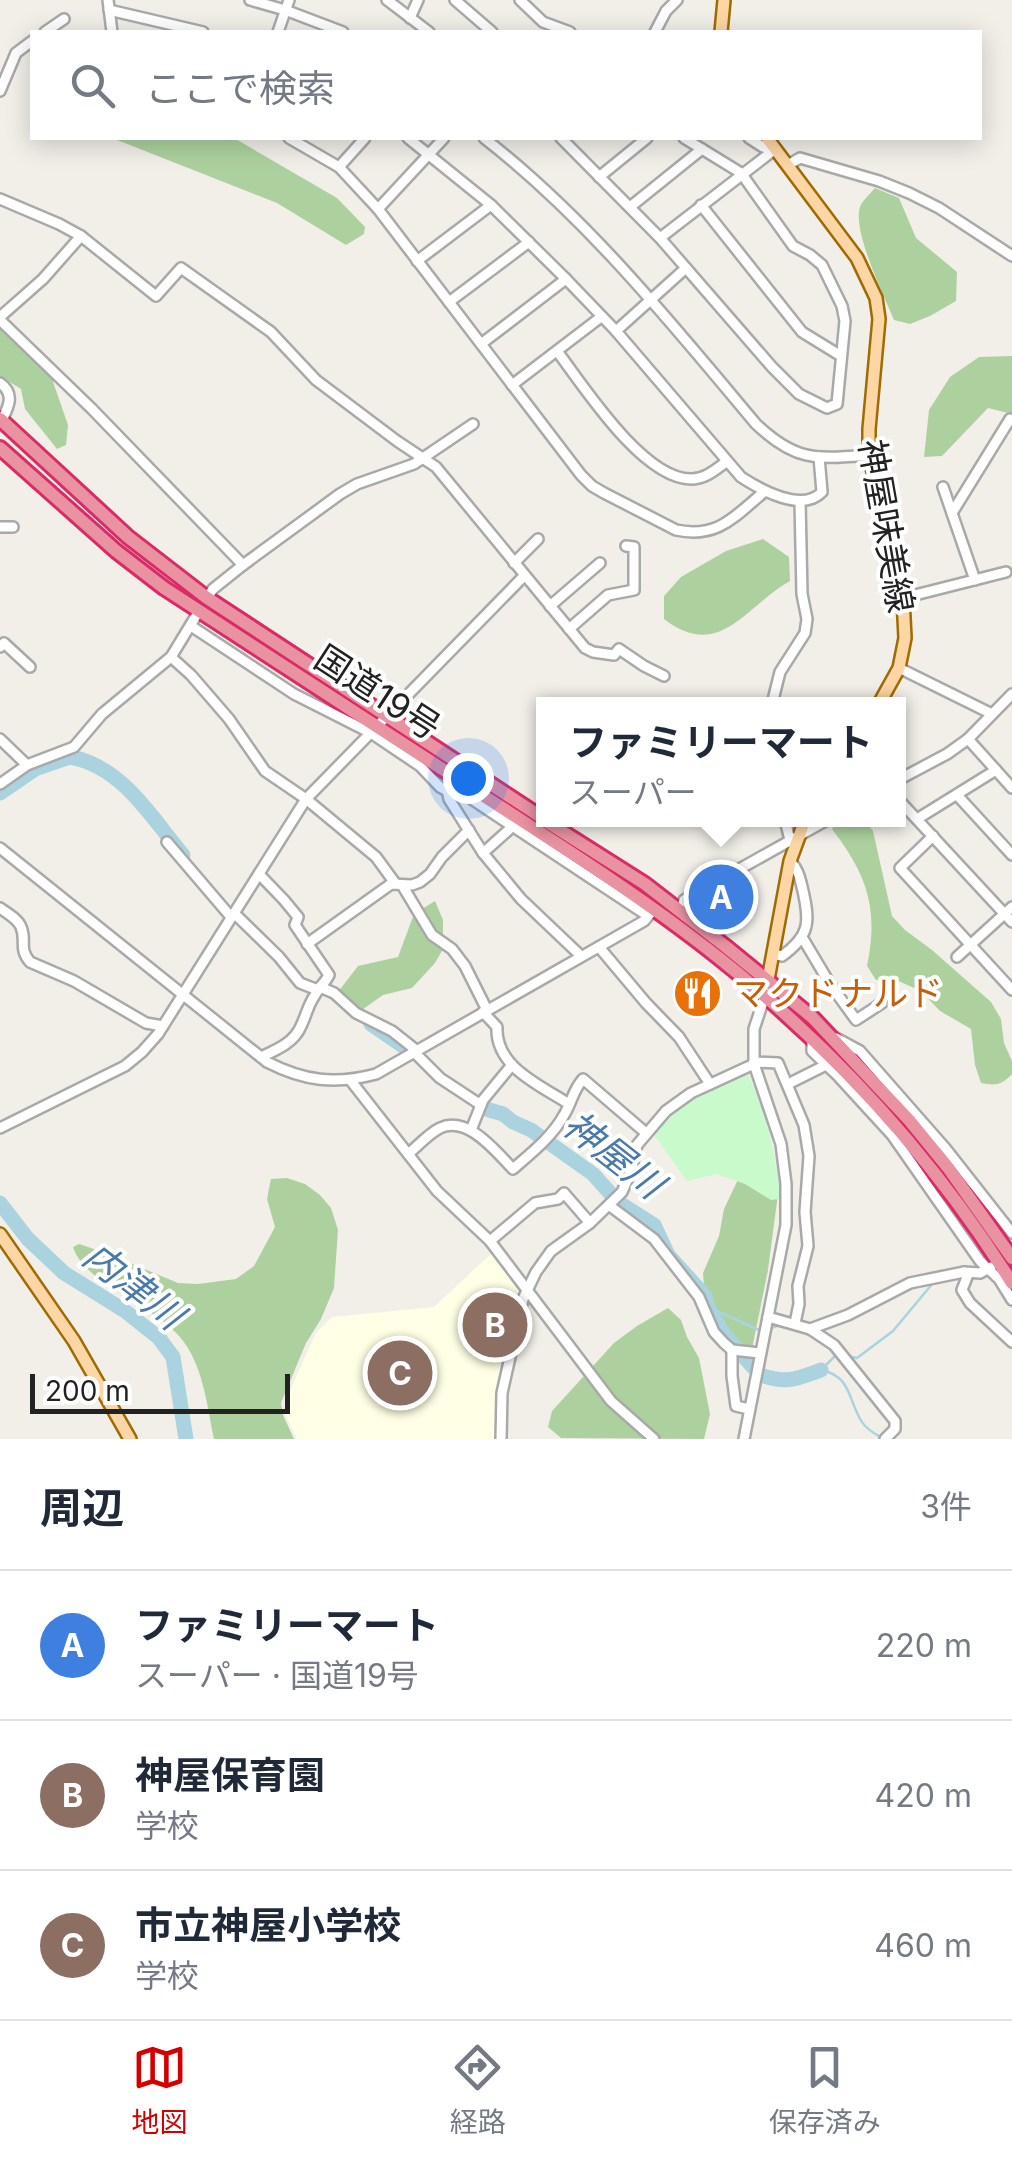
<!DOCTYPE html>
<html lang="ja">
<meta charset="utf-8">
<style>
body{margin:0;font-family:Inter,"Noto Sans JP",sans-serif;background:#f6f6f7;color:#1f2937}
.scale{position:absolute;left:30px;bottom:25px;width:260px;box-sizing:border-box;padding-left:10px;border:5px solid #222;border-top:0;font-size:28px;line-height:35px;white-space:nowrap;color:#222;-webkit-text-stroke:8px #fff;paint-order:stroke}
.you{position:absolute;left:468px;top:778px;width:35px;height:35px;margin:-25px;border:8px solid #fff;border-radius:50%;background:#1a73e8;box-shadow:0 0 0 15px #1a73e833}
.badge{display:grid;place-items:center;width:65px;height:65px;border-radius:50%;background:#d40000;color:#fff;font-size:32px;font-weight:700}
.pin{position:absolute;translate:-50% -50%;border:5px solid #fff;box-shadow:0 2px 10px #0006}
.popup{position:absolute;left:536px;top:697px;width:370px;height:130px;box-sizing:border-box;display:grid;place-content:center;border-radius:0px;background:#fff;filter:drop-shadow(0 2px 8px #0005);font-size:32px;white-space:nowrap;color:#747a83}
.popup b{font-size:38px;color:#1f2937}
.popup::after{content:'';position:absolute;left:50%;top:100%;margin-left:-20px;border:20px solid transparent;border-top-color:#fff}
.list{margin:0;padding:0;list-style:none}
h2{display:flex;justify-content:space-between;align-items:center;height:130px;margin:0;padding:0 40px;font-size:42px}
h2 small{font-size:32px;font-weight:400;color:#747a83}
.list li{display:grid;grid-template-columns:65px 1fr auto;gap:30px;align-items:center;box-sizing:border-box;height:150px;padding:0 40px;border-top:2px solid #e0e1e3}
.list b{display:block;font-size:38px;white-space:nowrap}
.list p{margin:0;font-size:32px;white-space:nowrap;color:#747a83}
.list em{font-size:32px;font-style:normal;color:#747a83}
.icon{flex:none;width:55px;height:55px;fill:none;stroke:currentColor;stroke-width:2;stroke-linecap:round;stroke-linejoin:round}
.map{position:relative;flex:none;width:1012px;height:1439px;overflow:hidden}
.search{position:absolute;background:#fff;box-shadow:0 5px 25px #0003;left:30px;right:30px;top:30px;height:110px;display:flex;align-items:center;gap:25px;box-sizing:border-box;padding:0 35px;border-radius:0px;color:#747a83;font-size:38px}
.sheet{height:580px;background:#fff}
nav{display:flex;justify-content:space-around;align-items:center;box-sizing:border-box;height:140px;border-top:2px solid #e0e1e3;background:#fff;font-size:28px;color:#747a83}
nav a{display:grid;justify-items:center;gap:5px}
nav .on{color:#d40000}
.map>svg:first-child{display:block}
.education{fill:#ffffe5}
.forest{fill:#add19e}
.park{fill:#c8facc}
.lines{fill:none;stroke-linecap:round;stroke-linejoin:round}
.stream{stroke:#aad3df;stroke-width:2.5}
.river{stroke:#aad3df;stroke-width:15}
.minor-casing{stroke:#a9a9a9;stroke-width:14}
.major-casing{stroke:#a06b00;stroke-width:16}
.highway-casing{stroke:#dc2a67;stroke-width:18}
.minor{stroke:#fff;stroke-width:9}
.major{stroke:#fcd6a4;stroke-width:11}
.highway{stroke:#e892a2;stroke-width:12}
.labels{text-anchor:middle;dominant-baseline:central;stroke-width:8;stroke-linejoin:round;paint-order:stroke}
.street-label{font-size:35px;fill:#222;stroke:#fff}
.food-label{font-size:35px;fill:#c56008;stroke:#fff;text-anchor:start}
.water-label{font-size:38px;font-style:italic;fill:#4a7aab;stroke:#fff}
</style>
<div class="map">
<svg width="1012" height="1439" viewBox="0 0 1012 1439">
<rect width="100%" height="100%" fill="#f2efe9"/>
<!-- education -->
<polygon class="education" points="493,1252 522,1289 499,1389 495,1439 297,1439 285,1414 286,1399 316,1333 332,1317 434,1307"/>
<!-- forest -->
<g class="forest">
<polygon points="112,138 234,138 337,198 365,227 364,234 346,245 277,203"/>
<path d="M 875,188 L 899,198 L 916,238 L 957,272 L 956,301 L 930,316 L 910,324 L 894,320 C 884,295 852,231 860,207 C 862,201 870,194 875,188 Z"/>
<polygon points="0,328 4,329 50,373 68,425 66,445 57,449 25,409 21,389 0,376"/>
<polygon points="1012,356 1012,414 988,408 942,456 924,457 929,410 950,377 979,357"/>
<path d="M 763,539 L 789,557 L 790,581 C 745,606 720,662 664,619 L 664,596 L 681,577 L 726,551 Z"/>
<path d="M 839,820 L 864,820 L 873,831 L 892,916 L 905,930 L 932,950 L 991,1002 L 1001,1019 L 1004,1043 L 1012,1061 L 1012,1074 C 1002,1085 995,1086 981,1083 L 975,1065 L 971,1029 L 940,1011 L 921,991 L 896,980 L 876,980 L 867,966 C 879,908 867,875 832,829 Z"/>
<polygon points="435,901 443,920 443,949 435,963 412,988 383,995 359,1012 338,992 358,966 398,957 414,914"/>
<polygon points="742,1171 778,1194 768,1270 750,1359 741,1359 716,1332 705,1300 703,1273 719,1236 724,1209"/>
<path d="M 287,1178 L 305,1184 L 320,1195 L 331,1208 L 338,1230 L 334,1288 L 321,1319 L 306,1343 L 281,1403 L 283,1415 L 294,1439 L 214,1439 C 207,1405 203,1363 179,1336 C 154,1306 84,1283 73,1247 L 79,1244 L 106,1253 L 178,1283 L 198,1284 L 236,1279 L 254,1266 L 275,1227 L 267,1199 L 271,1179 Z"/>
<polygon points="668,1308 681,1320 687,1337 699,1358 710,1414 704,1439 561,1438 548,1427 552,1411 614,1343 637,1326"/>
</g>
<!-- park -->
<path class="park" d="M 747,1072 C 766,1112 777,1155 780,1199 L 771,1200 L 745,1184 L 717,1174 L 687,1181 L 653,1133 C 674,1100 711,1087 747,1072 Z"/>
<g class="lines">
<!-- stream -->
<g class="stream">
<polyline points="948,1270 959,1268"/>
<polyline points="708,1307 759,1330"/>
<polyline points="771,1328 780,1325"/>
<path d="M 837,1354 L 821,1370 C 852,1376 848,1401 862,1422 C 866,1429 875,1434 882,1438"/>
<polyline points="852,1357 857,1358 893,1331 933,1283"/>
</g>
<!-- river -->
<g class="river">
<path d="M 0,793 L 35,769 L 70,757 C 122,766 151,817 183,855"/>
<polyline points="371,1024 409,1050"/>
<polyline points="486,1109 503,1114 513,1122 531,1130 593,1174 618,1202 654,1225 668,1255 705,1296 708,1307 722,1332 753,1367"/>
<polyline points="0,1203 28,1239 64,1273 125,1311 159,1338 173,1357 186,1439"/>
<path d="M 761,1375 C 787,1384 796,1379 821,1370"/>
</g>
<defs>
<g id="minor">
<polyline points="108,0 112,32"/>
<polyline points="250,0 285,10 343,32"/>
<polyline points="387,0 429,32"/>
<polyline points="455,0 492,32"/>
<polyline points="520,0 543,22 570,32"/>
<polyline points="109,10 203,32"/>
<polyline points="410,18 418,0"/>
<polyline points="45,32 64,19"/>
<polyline points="278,32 289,0"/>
<polyline points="655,32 666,11 677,0"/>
<polyline points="0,91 16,53 32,41"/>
<path d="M 289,138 L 339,167 L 378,209 L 581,475 L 592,486 L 604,493 L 676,530 C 718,539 735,516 764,492"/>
<path d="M 408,138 L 491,205 L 566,279 L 616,331 L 741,477 C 761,490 802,513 822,492 L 819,457"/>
<path d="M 484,138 C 588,219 672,324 756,424 C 796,462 816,459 869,455"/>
<polyline points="561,138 660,238 772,367 799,394 827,408 837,404 845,321 842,306 822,265 810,255 793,246 741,173 684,138"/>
<polyline points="788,165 800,158 879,181 909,193 939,208 1012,256"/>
<polyline points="339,167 365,138"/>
<polyline points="599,177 647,138"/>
<polyline points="0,199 59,224 81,236 156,296 181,268 271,332 316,380 397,441 436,467 585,648 593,652 614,655 619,649 644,666 664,676"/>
<polyline points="701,205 802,332 841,356"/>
<polyline points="630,207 702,149"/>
<polyline points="378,209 444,138"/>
<polyline points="660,238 774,150 763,147 749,138"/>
<polyline points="417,261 491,205"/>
<polyline points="449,302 529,242"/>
<polyline points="0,317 43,279 81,236"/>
<polyline points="0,320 92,409 243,565"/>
<polyline points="616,331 686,268"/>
<polyline points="481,344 566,279"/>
<path d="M 557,351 C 584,387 643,479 691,479 C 705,479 715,470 726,462"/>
<path d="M 0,383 C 16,394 8,408 1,422"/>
<polyline points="512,385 601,317"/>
<polyline points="943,487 975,580"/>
<polyline points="952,513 1010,419"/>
<polyline points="0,527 13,527"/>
<polyline points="514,563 538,539"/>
<polyline points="207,598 213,589 243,565 340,494 357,484 414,464 473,424"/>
<polyline points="903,598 1006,572"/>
<polyline points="550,606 600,563"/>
<polyline points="191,626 294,694 371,733 420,766 440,787 453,794 467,796 648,916"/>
<polyline points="569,629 608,595 634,590 634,547 626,546"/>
<polyline points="0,647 4,643 30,667"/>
<polyline points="171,657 191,675 229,719 265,771 306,799 376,857 395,883"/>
<polyline points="899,668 992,714"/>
<polyline points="772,704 780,672 805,633 807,619 802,594 800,501"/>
<polyline points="0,739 27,765"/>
<polyline points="968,739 1012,788"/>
<polyline points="452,776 447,790 449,799 483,853 521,899 581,956"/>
<polyline points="898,780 947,754 968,739 1012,694"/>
<polyline points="0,784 27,765 74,747 102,714 171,657 199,611"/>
<polyline points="957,795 1012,855"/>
<polyline points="898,799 1012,922"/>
<polyline points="917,819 996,770"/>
<polyline points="785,820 790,840"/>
<polyline points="933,836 900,868 1012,990"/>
<polyline points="167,842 231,917"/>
<path d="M 0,848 L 267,1062 C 304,1081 335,1085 376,1074 L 644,921 L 654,909"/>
<polyline points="483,853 513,826"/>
<path d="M 259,874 L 284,900 L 298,917 L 295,925 L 329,975 C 325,983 319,987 315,995 C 308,1005 306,1016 301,1026 C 294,1043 276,1050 261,1057"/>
<polyline points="402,885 432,935 452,949 465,966 487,1010"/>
<path d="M 0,908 C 7,913 18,919 21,927 C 27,941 18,948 30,962 L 74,981 L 146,1023 L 163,1026"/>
<polyline points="681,911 684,900 827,820"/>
<polyline points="234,913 279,957 300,983 318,990"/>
<polyline points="802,937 830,984 856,1020 882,1003"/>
<polyline points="307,944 391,884 412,885 420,882 430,874 442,857 469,830"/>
<polyline points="599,947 646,1003 679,1037 710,1084"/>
<path d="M 773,954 L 782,956 C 810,936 810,922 803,891 C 800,879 799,870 790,861"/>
<polyline points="957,957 1012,907"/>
<polyline points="320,987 334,993 356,1013 392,1031 416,1050"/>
<path d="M 483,1012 L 497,1027 C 495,1067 540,1085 569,1104"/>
<polyline points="836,1038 860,1051 946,1149 1012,1233"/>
<polyline points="812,1040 812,1051 836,1074"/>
<polyline points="413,1051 440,1078 481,1105"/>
<polyline points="754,1062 778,1063 804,1125 809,1156 805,1212 808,1246 798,1286 799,1304 795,1323"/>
<polyline points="834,1064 838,1076 892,1135 980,1261 999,1279 1012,1300"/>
<polyline points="351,1081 437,1191 490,1241 611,1401 654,1439"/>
<polyline points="788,1084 826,1065"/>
<polyline points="0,1128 125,1066 142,1052 158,1034 306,799 524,576"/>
<polyline points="471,1130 483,1100 511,1066"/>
<path d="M 408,1154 C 418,1146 428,1134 440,1128 C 468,1115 496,1152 513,1169 C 531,1153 552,1137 564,1115 C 572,1102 573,1090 583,1079 L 646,1133"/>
<polyline points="610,1206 654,1239 699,1297 714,1332 724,1343 732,1350 760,1353"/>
<polyline points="490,1241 535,1203 558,1199 564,1193 590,1223"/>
<polyline points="964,1272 967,1277 962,1290 970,1303 1012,1342"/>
<polyline points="768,1317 810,1329 848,1315 910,1283 964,1272 980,1273 991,1267"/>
<polyline points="810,1329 834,1345 895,1421 895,1429 885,1439"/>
<polyline points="732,1350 732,1376 736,1406 749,1409"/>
<polyline points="501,1439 502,1393 523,1299 536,1272 551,1251 590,1223 622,1192 631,1171 637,1145 666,1111 691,1093 754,1064"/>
<polyline points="744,1439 786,1225 786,1184 781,1144 754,1064 754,1029 765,996"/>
</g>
<g id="major">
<polyline points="721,32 724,0"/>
<polyline points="767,138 857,258 876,298 879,319 869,429 869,455 903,598 905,638 899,668 879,704"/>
<polyline points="767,985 790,861 805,820"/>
<polyline points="0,1234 74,1341 130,1439"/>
</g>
<g id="highway">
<polyline points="0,419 128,537 207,598 544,819"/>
<path d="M 0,448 L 116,551 L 164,588 C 261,651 359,715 456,778 C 545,836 636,892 719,958 C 834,1049 934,1159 1012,1283"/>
<polyline points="544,820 645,884 725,946 812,1017 909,1120 949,1169 1012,1258"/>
</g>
</defs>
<!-- minor casing -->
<use href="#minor" class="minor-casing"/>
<!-- major casing -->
<use href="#major" class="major-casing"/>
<!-- highway casing -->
<use href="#highway" class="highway-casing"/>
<!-- minor -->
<use href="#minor" class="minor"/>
<!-- major -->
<use href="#major" class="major"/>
<!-- highway -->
<use href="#highway" class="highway"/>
</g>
<!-- icons -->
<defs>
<symbol id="restaurant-disc" viewBox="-11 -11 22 22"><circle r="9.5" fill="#e8710a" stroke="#fff"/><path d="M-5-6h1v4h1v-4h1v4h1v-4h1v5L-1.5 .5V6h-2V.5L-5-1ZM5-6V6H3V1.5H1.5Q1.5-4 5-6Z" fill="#fff"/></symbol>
</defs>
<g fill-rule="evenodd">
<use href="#restaurant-disc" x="670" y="966" width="55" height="55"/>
</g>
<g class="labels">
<!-- street labels -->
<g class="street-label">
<text transform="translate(887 526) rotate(80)">神屋味美線</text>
<text transform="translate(378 692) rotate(33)">国道19号</text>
</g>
<!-- food labels -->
<g class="food-label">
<text x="733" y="993">マクドナルド</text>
</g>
<!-- water labels -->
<g class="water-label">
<text transform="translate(614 1154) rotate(38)">神屋川</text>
<text transform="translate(134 1285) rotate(38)">内津川</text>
</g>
</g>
</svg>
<div class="scale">200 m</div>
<div class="you"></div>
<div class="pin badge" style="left:721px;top:897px;background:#3f7fe0">A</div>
<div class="popup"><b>ファミリーマート</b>スーパー</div>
<div class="pin badge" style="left:495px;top:1325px;background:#8d6e63">B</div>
<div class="pin badge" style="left:400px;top:1373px;background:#8d6e63">C</div>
<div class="search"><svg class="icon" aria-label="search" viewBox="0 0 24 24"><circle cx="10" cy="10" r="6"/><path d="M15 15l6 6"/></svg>ここで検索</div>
</div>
<section class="sheet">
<h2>周辺<small>3件</small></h2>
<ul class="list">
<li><span class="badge" style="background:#3f7fe0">A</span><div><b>ファミリーマート</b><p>スーパー · 国道19号</p></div><em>220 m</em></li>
<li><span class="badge" style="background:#8d6e63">B</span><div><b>神屋保育園</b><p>学校</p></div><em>420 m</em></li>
<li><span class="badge" style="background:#8d6e63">C</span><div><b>市立神屋小学校</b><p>学校</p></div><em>460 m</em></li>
</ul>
</section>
<nav>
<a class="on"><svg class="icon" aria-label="map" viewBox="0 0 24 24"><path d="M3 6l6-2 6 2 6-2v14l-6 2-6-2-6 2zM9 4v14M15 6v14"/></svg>地図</a>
<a><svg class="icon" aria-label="directions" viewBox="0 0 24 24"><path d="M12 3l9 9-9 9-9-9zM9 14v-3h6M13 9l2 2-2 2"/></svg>経路</a>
<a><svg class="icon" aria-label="saved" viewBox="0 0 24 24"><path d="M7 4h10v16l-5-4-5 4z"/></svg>保存済み</a>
</nav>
